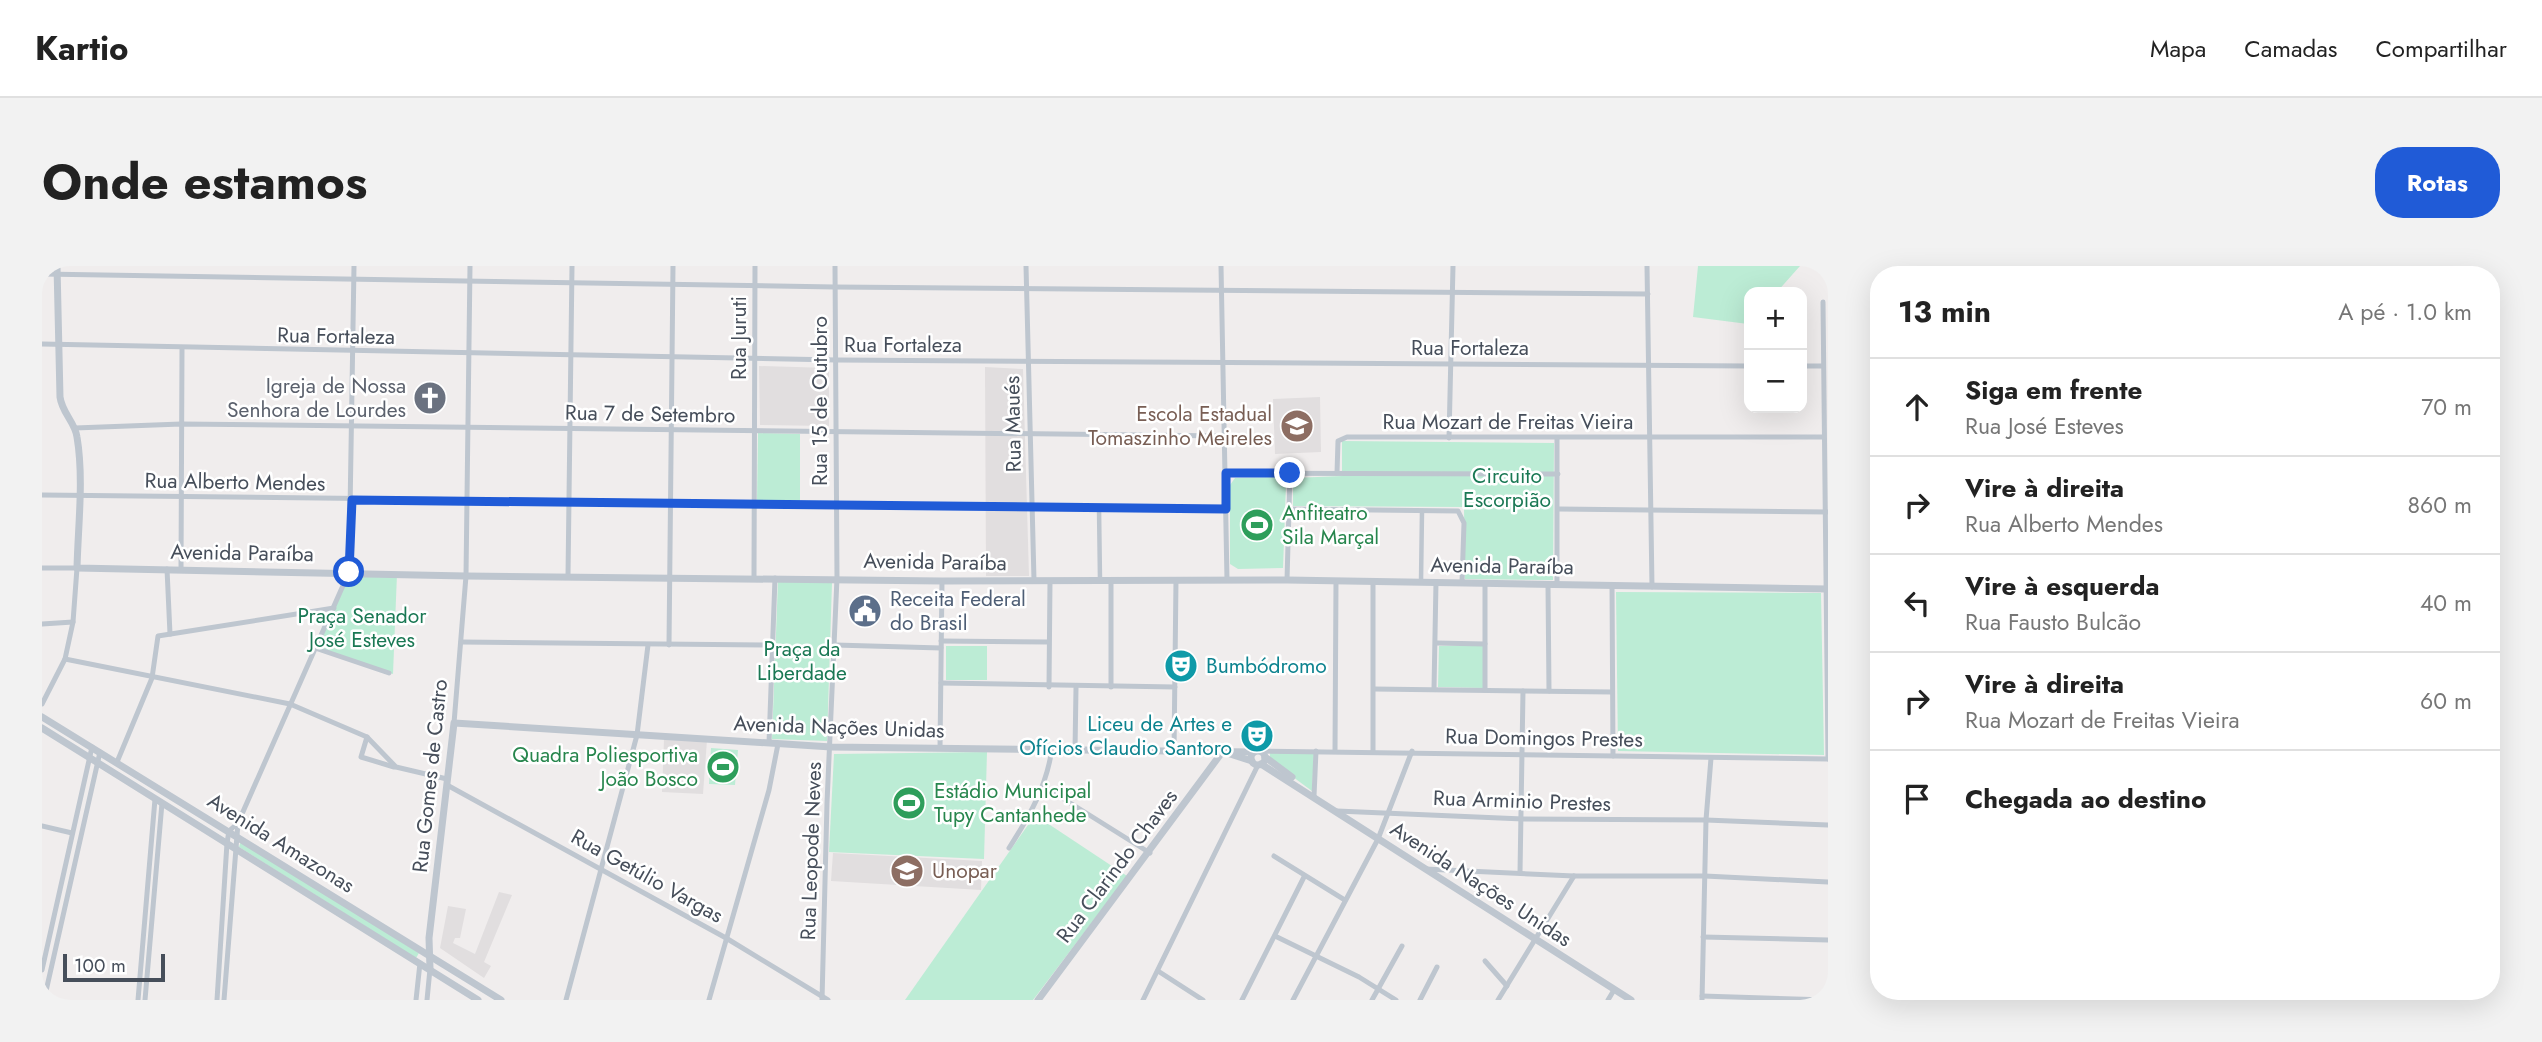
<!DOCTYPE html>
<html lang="pt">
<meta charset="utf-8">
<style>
body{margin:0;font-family:Jost,sans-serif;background:#f2f2f2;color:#222}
.controls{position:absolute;right:21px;top:21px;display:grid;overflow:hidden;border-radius:14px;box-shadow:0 7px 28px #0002}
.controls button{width:63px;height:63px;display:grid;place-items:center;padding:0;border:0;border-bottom:2px solid #e0e0e0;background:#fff;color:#222;font:35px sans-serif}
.scale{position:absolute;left:21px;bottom:18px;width:102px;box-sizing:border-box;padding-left:7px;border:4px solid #464e5a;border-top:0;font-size:19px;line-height:24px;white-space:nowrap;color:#464e5a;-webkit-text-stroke:5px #fff;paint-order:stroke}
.stop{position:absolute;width:21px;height:21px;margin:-16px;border:5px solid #205bd7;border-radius:50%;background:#fff}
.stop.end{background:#205bd7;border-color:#fff;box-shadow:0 2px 7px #0008}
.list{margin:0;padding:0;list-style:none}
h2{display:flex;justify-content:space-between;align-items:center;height:91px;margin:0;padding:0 28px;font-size:30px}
h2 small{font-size:23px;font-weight:400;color:#767676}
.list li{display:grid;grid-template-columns:46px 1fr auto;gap:21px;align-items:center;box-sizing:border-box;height:98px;padding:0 28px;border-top:2px solid #e0e0e0}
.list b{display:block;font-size:26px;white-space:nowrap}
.list p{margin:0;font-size:23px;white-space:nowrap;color:#767676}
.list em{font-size:23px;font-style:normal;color:#767676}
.icon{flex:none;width:38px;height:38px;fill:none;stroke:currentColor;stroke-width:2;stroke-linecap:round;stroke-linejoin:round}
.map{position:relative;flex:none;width:1786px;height:734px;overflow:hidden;border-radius:28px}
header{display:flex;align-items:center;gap:42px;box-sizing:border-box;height:98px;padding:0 35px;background:#fff;border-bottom:2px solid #e0e0e0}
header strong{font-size:33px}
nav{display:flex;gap:38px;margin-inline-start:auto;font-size:24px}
.intro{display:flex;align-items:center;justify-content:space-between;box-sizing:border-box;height:168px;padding:0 42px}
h1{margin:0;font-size:49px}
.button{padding:18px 32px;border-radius:28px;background:#205bd7;color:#fff;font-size:24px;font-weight:700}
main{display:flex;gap:42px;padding:0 42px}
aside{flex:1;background:#fff;border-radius:28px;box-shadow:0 7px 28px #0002}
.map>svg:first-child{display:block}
.education{fill:#e1dedf}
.green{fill:#bcecd5}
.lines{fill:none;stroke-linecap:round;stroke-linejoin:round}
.pedestrian{stroke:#bec6cf;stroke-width:4.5}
.minor{stroke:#bec6cf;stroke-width:5}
.tertiary{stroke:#bec6cf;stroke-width:7}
.route{stroke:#205bd7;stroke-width:9}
.labels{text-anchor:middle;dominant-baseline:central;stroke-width:5;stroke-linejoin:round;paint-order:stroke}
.street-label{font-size:21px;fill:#464e5a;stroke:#fff}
.worship-label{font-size:21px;fill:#5b616d;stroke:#fff;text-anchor:end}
.education-label{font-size:21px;fill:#785e54;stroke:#fff;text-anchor:end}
.park-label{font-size:21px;fill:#1a7854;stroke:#fff}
.leisure-label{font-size:21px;fill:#27864d;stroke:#fff;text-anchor:start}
.service-label{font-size:21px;fill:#4e5e75;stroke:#fff;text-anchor:start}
.culture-label{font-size:21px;fill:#0d838f;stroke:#fff;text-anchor:start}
</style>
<header>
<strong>Kartio</strong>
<nav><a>Mapa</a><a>Camadas</a><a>Compartilhar</a></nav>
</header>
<div class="intro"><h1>Onde estamos</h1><a class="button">Rotas</a></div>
<main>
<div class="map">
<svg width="1786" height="734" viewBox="0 0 1786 734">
<rect width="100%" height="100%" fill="#f0eded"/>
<!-- education -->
<g class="education">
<polygon points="717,100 787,102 787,160 718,159"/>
<polygon points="943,101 981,103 987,310 944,310"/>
<polygon points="1278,131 1279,186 1233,188 1231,133"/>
<polygon points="622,473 665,474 661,528 620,526"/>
<polygon points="791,587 940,595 939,624 789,615"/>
<polygon points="457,626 470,629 442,696 449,700 442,712 398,682 406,640 424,643 418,672 413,672 411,677 433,688"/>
</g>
<!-- green -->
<g class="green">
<polygon points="1656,0 1758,0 1735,26 1707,26 1706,58 1651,51"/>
<polygon points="716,167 758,168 758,236 715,235"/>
<polygon points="1300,175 1512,177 1511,314 1423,313 1422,241 1251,240 1251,212 1300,210"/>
<polygon points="1237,211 1244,218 1241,302 1196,303 1188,298 1188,219 1193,212"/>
<polygon points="307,307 355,308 351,408 275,383"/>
<polygon points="736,315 790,317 785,475 730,473"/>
<polygon points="1574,326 1779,327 1782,489 1576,485"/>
<polygon points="1442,379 1441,422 1396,421 1397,380"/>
<rect x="904" y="380" width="41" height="34"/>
<polygon points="669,482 696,484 693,519 667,518"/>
<polygon points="945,486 942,593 787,586 792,488"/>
<polygon points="1228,486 1272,486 1270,525 1228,494"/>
<polygon points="993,549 1085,610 991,734 863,734"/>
<polygon points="199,575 377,687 374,692 197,581"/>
</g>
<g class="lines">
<!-- pedestrian -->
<g class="pedestrian">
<polyline points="1057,242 1058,314"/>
<polyline points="1379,316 1380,245"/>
</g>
<!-- minor -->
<g class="minor">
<polyline points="984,0 992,314"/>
<polyline points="1179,0 1185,314"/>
<polyline points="1605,0 1610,321"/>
<polyline points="0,8 793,21 1606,28"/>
<polyline points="1781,36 1786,493"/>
<polyline points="0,78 795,94 1707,100"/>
<polyline points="1760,100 1780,100"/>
<polyline points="33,162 139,158 1182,170"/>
<polyline points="1407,172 1411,0"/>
<polyline points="1184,207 1516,208"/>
<polyline points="1295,207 1296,175 1305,171 1781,171"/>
<polyline points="0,229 1184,242"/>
<polyline points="1247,243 1416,245 1422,257 1420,317"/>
<polyline points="1517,243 1786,246"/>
<polyline points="0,302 35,302 31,356 23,393 0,438"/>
<polyline points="125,303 128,368"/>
<polyline points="139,304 140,82"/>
<polyline points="526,310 530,0"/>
<polyline points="712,312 713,0"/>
<polyline points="1245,314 1248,207"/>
<polyline points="1069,315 1069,421"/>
<polyline points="1506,319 1507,425"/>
<polyline points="1515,319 1515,173"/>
<polyline points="1570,319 1571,490"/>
<polyline points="0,358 31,356"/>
<polyline points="899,375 1006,376"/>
<polyline points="419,376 730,379"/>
<polyline points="1395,377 1443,378"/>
<polyline points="627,379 631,0"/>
<polyline points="793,379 899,382"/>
<polyline points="273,382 347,407"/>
<polyline points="23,393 248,438 325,471 354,501 405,513"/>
<polyline points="899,417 1133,421"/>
<polyline points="1007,421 1008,315"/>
<polyline points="1332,423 1570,426"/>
<polyline points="1392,423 1394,316"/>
<polyline points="1443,424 1443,318"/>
<polyline points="412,457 424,310 428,0"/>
<polyline points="325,471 319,491 352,501"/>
<polyline points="727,477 733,312"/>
<polyline points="898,482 900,315"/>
<polyline points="1033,484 1034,422"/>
<polyline points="1218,485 1786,493"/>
<polyline points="1293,485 1294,315"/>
<polyline points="1331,485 1331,315"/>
<polyline points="1132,486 1134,314"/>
<polyline points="75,496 110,412 116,370 292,342"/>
<polyline points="405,519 684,672 786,734"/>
<polyline points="1001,520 1108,587"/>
<polyline points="1272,530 1274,485"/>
<polyline points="1295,545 1481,553 1664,554 1786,559"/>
<polyline points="0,560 30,567"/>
<path d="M 967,582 C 987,551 1005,520 1010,482"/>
<polyline points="1232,590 1303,634"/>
<polyline points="1383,603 1532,610 1663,610 1786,616"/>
<polyline points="1478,607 1481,425"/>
<polyline points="1233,670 1317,711 1354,734"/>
<polyline points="1661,671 1786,674"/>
<polyline points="1443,695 1465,720"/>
<polyline points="0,704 50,481"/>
<polyline points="1116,705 1161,734"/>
<polyline points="1660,730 1786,734"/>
<polyline points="2,734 58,486"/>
<polyline points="96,734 113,533"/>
<polyline points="103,734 120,537"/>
<polyline points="175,734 185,577 187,565 196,557"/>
<polyline points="182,734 196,557 307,306 312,0"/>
<polyline points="374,734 378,697"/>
<polyline points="385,734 388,703"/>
<polyline points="524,734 595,469 606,379"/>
<polyline points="667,734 727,524 736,478"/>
<polyline points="780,734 785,537 795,312 793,0"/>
<polyline points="1101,734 1216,499"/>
<polyline points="1200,734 1262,611"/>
<polyline points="1251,734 1336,573 1370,485"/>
<polyline points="1330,734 1360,680"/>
<polyline points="1378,734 1395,701"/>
<polyline points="1456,734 1532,610"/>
<polyline points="1566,734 1572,724"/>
<polyline points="1660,734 1664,554 1669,492"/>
</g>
<!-- tertiary -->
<g class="tertiary">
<path d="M 15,0 L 18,131 C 20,147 33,156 35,171 C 42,213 36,260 35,302 L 424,310 L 900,315 L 1245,314 L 1786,323"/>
<polyline points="0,451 459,734"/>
<polyline points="0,462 436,734"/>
<circle cx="1216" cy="492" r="7"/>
<polyline points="1188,488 1210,495"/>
<polyline points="1223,491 1250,511"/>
<polyline points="1219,498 1589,734"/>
<polyline points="388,703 387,672 412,457 789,481 1212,486"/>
<polyline points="996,734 1181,485"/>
</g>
</g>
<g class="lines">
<!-- route -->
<polyline class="route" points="307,306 310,234 1184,243 1184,207 1248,207"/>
</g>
<!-- icons -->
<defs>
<symbol id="church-disc" viewBox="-11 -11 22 22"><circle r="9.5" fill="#6b7280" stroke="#fff"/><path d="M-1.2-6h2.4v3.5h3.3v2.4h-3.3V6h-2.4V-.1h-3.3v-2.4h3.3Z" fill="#fff"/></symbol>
<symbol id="school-disc" viewBox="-11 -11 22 22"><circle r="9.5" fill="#8d6e63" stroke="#fff"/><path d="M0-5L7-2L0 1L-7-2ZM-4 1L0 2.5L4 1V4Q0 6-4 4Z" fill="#fff"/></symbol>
<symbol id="stadium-disc" viewBox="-11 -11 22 22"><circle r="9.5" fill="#2e9e5b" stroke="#fff"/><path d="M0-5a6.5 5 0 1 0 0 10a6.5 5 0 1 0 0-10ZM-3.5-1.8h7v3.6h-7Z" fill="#fff"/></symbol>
<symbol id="civic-disc" viewBox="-11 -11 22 22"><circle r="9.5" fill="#5c6f8a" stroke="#fff"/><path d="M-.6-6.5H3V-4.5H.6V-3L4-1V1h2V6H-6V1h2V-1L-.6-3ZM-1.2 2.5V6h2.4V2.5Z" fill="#fff"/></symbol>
<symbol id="theatre-disc" viewBox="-11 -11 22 22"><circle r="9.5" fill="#0f9aa8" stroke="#fff"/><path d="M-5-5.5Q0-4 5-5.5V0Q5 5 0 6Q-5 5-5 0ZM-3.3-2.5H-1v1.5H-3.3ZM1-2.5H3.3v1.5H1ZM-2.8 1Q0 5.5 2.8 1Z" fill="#fff"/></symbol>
<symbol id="university-disc" viewBox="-11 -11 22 22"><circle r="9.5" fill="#8d6e63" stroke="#fff"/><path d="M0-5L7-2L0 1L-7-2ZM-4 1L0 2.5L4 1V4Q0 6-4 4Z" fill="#fff"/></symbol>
</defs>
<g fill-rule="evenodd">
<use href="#church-disc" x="369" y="113" width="38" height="38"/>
<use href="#school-disc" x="1236" y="141" width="38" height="38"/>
<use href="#stadium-disc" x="1196" y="240" width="38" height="38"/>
<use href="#civic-disc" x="804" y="326" width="38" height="38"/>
<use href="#theatre-disc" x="1120" y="381" width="38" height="38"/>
<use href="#theatre-disc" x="1196" y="451" width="38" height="38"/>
<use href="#stadium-disc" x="662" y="482" width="38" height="38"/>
<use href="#stadium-disc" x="848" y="518" width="38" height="38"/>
<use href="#university-disc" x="846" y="586" width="38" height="38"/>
</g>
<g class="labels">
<!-- street labels -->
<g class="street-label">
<text transform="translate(294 70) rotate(1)">Rua Fortaleza</text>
<text transform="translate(697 72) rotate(-90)">Rua Juruti</text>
<text x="861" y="79">Rua Fortaleza</text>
<text x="1428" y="82">Rua Fortaleza</text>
<text transform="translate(778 135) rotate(-90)">Rua 15 de Outubro</text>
<text transform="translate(608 148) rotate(1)">Rua 7 de Setembro</text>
<text x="1466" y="156">Rua Mozart de Freitas Vieira</text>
<text transform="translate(971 158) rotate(-91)">Rua Maués</text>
<text transform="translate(193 216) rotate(1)">Rua Alberto Mendes</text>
<text transform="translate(200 287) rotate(1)">Avenida Paraíba</text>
<text transform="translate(893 296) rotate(1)">Avenida Paraíba</text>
<text transform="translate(1460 300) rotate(1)">Avenida Paraíba</text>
<text transform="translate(797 461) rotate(2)">Avenida Nações Unidas</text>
<text transform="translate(1502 472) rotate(1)">Rua Domingos Prestes</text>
<text transform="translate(388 510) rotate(-84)">Rua Gomes de Castro</text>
<text transform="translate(1480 535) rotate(2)">Rua Arminio Prestes</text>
<text transform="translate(239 577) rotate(32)">Avenida Amazonas</text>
<text transform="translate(769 585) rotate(-88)">Rua Leopode Neves</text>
<text transform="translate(1075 600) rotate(-53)">Rua Clarindo Chaves</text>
<text transform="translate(605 610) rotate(29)">Rua Getúlio Vargas</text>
<text transform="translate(1439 618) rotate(33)">Avenida Nações Unidas</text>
</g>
<!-- worship labels -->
<g class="worship-label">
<text x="364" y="120">Igreja de Nossa<tspan x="364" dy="24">Senhora de Lourdes</tspan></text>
</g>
<!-- education labels -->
<g class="education-label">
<text x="1230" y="148">Escola Estadual<tspan x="1230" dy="24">Tomaszinho Meireles</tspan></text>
<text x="890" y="605" text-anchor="start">Unopar</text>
</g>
<!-- park labels -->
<g class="park-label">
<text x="1465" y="210">Circuito<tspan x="1465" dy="24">Escorpião</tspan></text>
<text x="320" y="350">Praça Senador<tspan x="320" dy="24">José Esteves</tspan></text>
<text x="760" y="383">Praça da<tspan x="760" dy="24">Liberdade</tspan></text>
</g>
<!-- leisure labels -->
<g class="leisure-label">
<text x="1240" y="247">Anfiteatro<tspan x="1240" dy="24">Sila Marçal</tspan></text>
<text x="656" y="489" text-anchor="end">Quadra Poliesportiva<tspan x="656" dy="24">João Bosco</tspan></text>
<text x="892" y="525">Estádio Municipal<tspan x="892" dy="24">Tupy Cantanhede</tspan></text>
</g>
<!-- service labels -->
<g class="service-label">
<text x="848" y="333">Receita Federal<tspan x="848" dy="24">do Brasil</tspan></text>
</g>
<!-- culture labels -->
<g class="culture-label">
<text x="1164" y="400">Bumbódromo</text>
<text x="1190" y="458" text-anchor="end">Liceu de Artes e<tspan x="1190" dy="24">Ofícios Claudio Santoro</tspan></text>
</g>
</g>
</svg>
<div class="controls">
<button>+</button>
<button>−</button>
</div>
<div class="scale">100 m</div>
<div class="stop" style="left:307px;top:306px"></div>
<div class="stop end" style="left:1248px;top:207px"></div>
</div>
<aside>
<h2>13 min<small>A pé · 1.0 km</small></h2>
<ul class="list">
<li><svg class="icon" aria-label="ahead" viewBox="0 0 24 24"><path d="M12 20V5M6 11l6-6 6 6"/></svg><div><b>Siga em frente</b><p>Rua José Esteves</p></div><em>70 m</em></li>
<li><svg class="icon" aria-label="right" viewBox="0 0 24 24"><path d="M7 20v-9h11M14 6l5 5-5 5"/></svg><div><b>Vire à direita</b><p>Rua Alberto Mendes</p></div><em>860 m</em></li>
<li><svg class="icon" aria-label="left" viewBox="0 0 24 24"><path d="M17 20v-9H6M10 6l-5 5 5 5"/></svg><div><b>Vire à esquerda</b><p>Rua Fausto Bulcão</p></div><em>40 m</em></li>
<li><svg class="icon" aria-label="right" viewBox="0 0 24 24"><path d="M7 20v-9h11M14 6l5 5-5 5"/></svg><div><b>Vire à direita</b><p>Rua Mozart de Freitas Vieira</p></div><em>60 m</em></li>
<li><svg class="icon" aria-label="arrive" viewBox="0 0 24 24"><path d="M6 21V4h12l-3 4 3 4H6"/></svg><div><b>Chegada ao destino</b></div></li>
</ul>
</aside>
</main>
